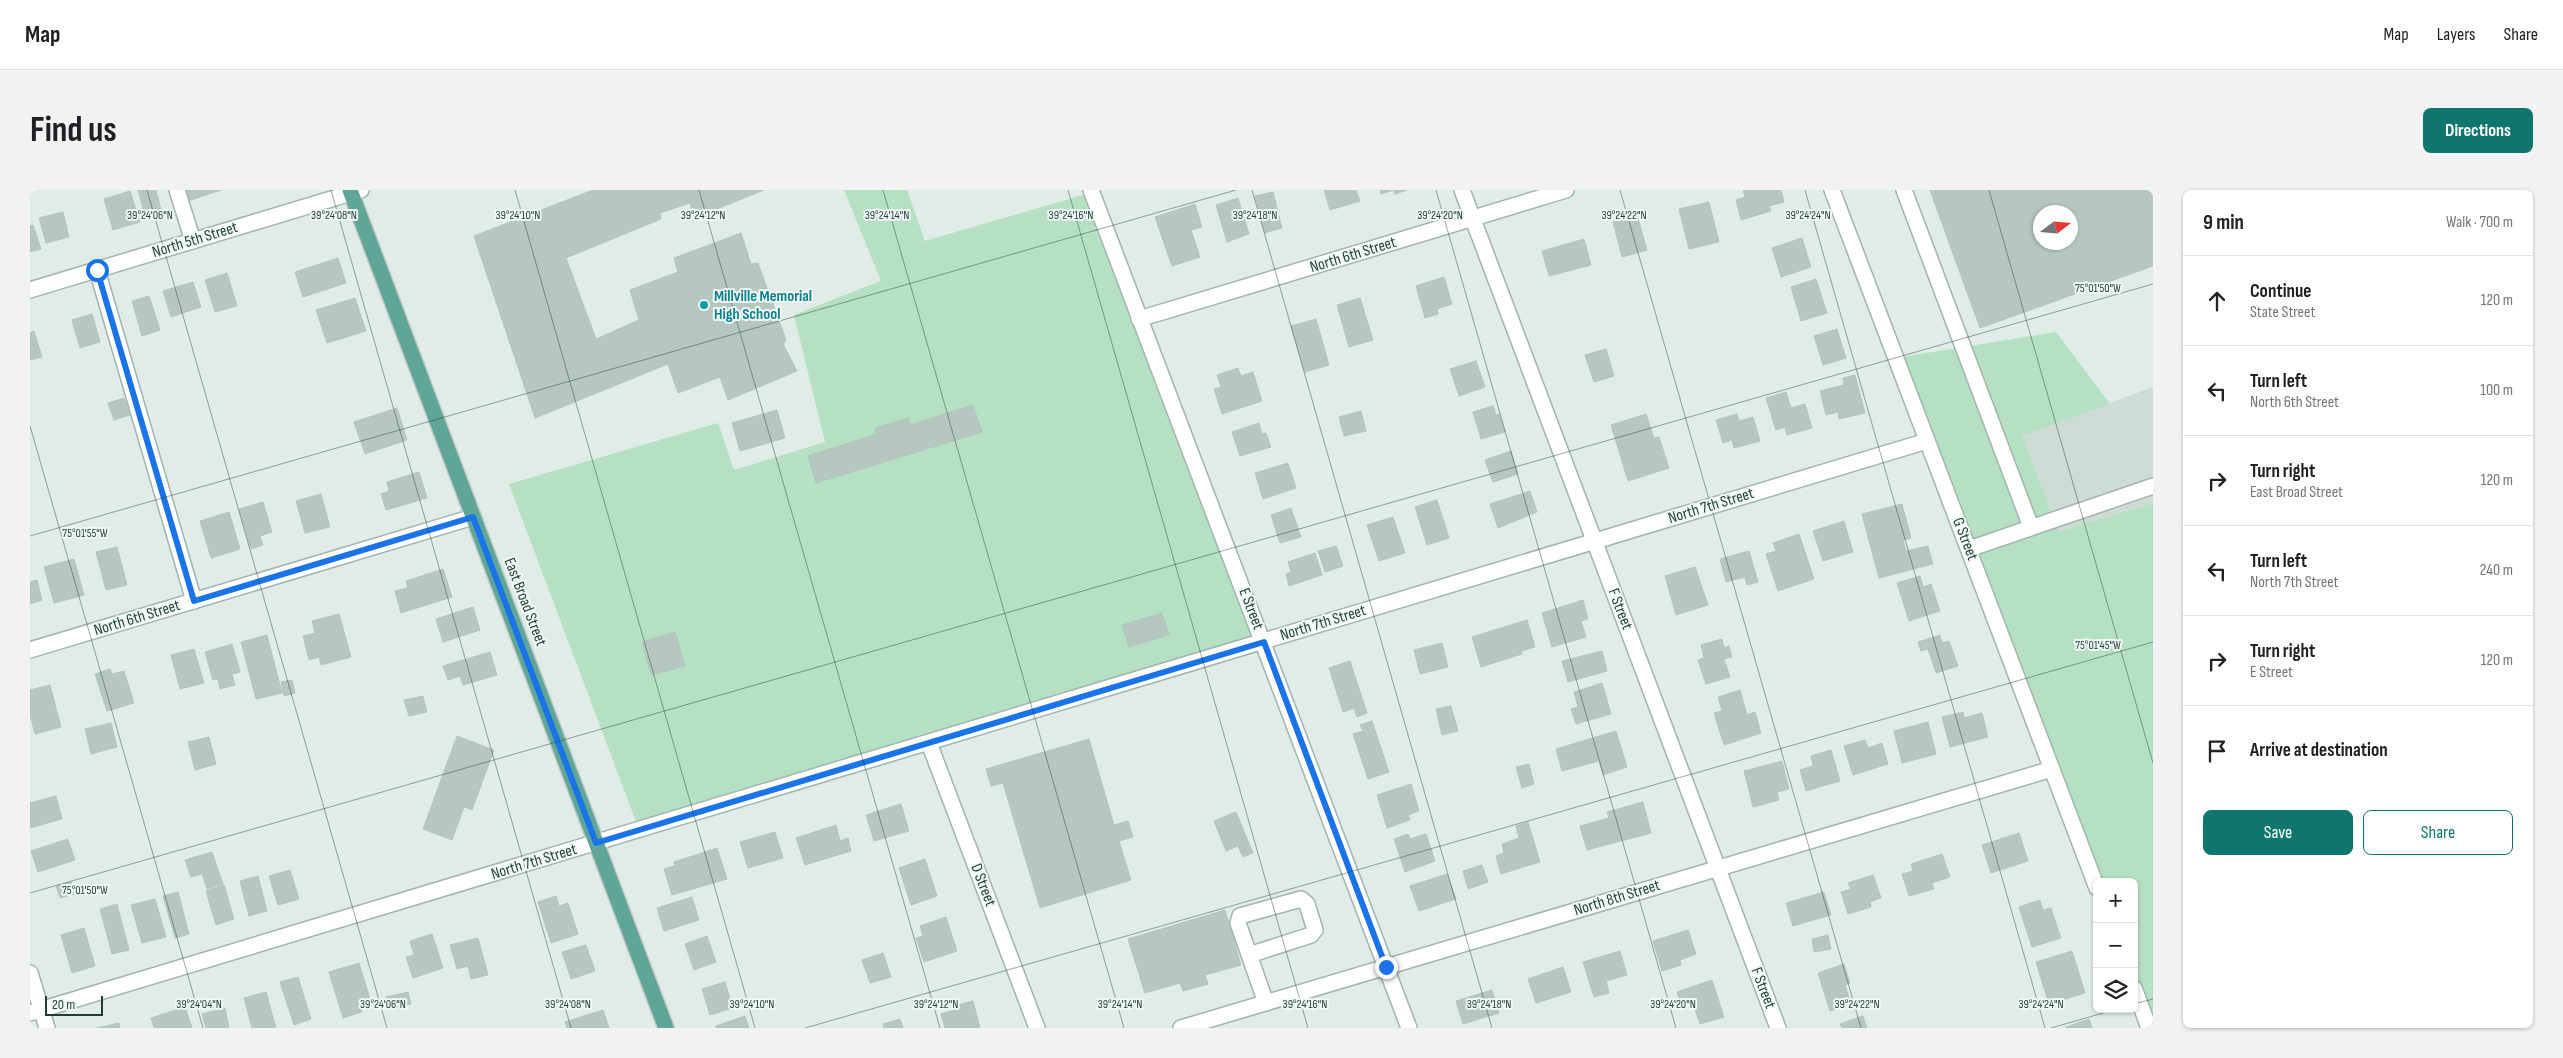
<!DOCTYPE html>
<meta charset="utf-8">
<style>
body{margin:0;font-family:"Sofia Sans Condensed",sans-serif;background:#f2f2f2;color:#202124}
.controls{position:absolute;right:15px;bottom:15px;display:grid;overflow:hidden;border-radius:8px;box-shadow:0 1px 4px #0004}
.controls button{width:45px;height:45px;display:grid;place-items:center;padding:0;border:0;border-bottom:1px solid #e0e0e0;background:#fff;color:#202124;font:25px sans-serif}
.compass{position:absolute;left:2003px;top:15px;width:45px;height:45px;border-radius:50%;background:#fff;box-shadow:0 1px 4px #0004;rotate:74deg}
.scale{position:absolute;left:15px;bottom:12px;width:58px;box-sizing:border-box;padding-left:5px;border:2px solid #1f3e37;border-top:0;font-size:14px;line-height:18px;white-space:nowrap;color:#1f3e37;-webkit-text-stroke:4px #f0f8f5;paint-order:stroke}
.stop{position:absolute;width:15px;height:15px;margin:-11px;border:4px solid #1a73e8;border-radius:50%;background:#fff}
.stop.end{background:#1a73e8;border-color:#fff;box-shadow:0 1px 5px #0008}
.list{margin:0;padding:0;list-style:none}
h2{display:flex;justify-content:space-between;align-items:center;height:65px;margin:0;padding:0 20px;font-size:21px}
h2 small{font-size:16px;font-weight:400;color:#757577}
.list li{display:grid;grid-template-columns:32px 1fr auto;gap:15px;align-items:center;box-sizing:border-box;height:90px;padding:0 20px;border-top:1px solid #e0e0e0}
.list b{display:block;font-size:19px;white-space:nowrap}
.list p{margin:0;font-size:16px;white-space:nowrap;color:#757577}
.list em{font-size:16px;font-style:normal;color:#757577}
.actions{display:flex;gap:10px;padding:15px 20px}
.actions a{flex:1;padding:11px 0;border:1px solid #0f766e;border-radius:8px;text-align:center;font-size:18px;color:#0f766e}
.actions .main{background:#0f766e;color:#fff}
.icon{flex:none;width:28px;height:28px;fill:none;stroke:currentColor;stroke-width:2;stroke-linecap:round;stroke-linejoin:round}
.map{position:relative;flex:none;width:2123px;height:838px;overflow:hidden;border-radius:8px}
header{display:flex;align-items:center;gap:30px;box-sizing:border-box;height:70px;padding:0 25px;background:#fff;border-bottom:1px solid #e0e0e0}
header strong{font-size:24px}
nav{display:flex;gap:28px;margin-inline-start:auto;font-size:18px}
.intro{display:flex;align-items:center;justify-content:space-between;box-sizing:border-box;height:120px;padding:0 30px}
h1{margin:0;font-size:35px}
.button{padding:12px 22px;border-radius:8px;background:#0f766e;color:#fff;font-size:18px;font-weight:700}
main{display:flex;gap:30px;padding:0 30px}
aside{flex:1;background:#fff;border-radius:8px;box-shadow:0 1px 4px #0004}
.map>svg:first-child{display:block}
.built{fill:#cedcd6}
.green{fill:#b6e0c2}
.building{fill:#b5c7c0;stroke:#b1c6be;fill-rule:evenodd}
.lines{fill:none;stroke-linecap:round;stroke-linejoin:round}
.minor-casing{stroke:#a2b4af;stroke-width:18}
.major-casing{stroke:#c0c9c7;stroke-width:18}
.minor{stroke:#fff;stroke-width:15}
.major{stroke:#5fa696;stroke-width:15}
.route{stroke:#1a73e8;stroke-width:6}
.ticks{fill:none;stroke:#1f3e37;stroke-width:1;stroke-opacity:0.45}
.culture-dot{fill:#0f9aa8;stroke:#f0f8f5;stroke-width:2}
.labels{text-anchor:middle;dominant-baseline:central;stroke-width:4;stroke-linejoin:round;paint-order:stroke}
.street-label{font-size:16px;fill:#1f3e37;stroke:#f0f8f5}
.culture-label{font-size:16px;font-weight:bold;fill:#0d838f;stroke:#f0f8f5;text-anchor:start}
.ticks-label{font-size:12px;text-anchor:middle;fill:#1f3e37;stroke:#f0f8f5;stroke-width:4;stroke-linejoin:round;paint-order:stroke}
</style>
<header>
<strong>Map</strong>
<nav><a>Map</a><a>Layers</a><a>Share</a></nav>
</header>
<div class="intro"><h1>Find us</h1><a class="button">Directions</a></div>
<main>
<div class="map">
<svg width="2123" height="838" viewBox="0 0 2123 838">
<rect width="100%" height="100%" fill="#dfece7"/>
<!-- built -->
<polygon class="built" points="2123,197 2123,313 2029,343 1992,246"/>
<!-- green -->
<g class="green">
<polygon points="814,0 877,0 895,51 1056,4 1229,452 610,642 479,294 688,233 704,280 795,252 764,125 851,91"/>
<polygon points="2026,142 2080,214 1992,246 2029,342 2123,313 2123,838 2104,800 2104,692 2067,692 1866,168"/>
</g>
<!-- building -->
<g class="building">
<polygon points="108,0 126,0 131,20 115,25"/>
<polygon points="154,0 191,0 158,11"/>
<polygon points="563,0 734,0 664,28 660,13 630,23 631,29 536,68 566,149 609,130 600,100 648,82 644,68 711,43 721,74 728,73 756,150 753,154 767,181 698,210 690,187 648,203 638,174 505,228 444,46"/>
<polygon points="1294,0 1326,0 1330,11 1300,20"/>
<polygon points="1350,0 1377,0 1365,4 1364,0 1351,4"/>
<polygon points="1713,0 1751,0 1754,12 1739,16 1741,21 1711,30 1706,10 1715,7"/>
<path d="M 1900,0 L 2123,0 L 2123,76 L 1950,138 ZM 2010,22 L 2040,22 L 2040,52 L 2010,52 Z"/>
<polygon points="100,1 110,32 83,40 74,9"/>
<polygon points="1243,2 1252,38 1235,43 1225,6"/>
<polygon points="1208,8 1219,44 1197,52 1186,15"/>
<polygon points="1679,12 1689,52 1659,59 1649,19"/>
<polygon points="1165,14 1172,37 1161,40 1170,67 1142,76 1125,27"/>
<polygon points="33,22 39,47 16,53 9,28"/>
<polygon points="1607,25 1617,60 1592,67 1583,32"/>
<polygon points="3,35 11,59 0,62 0,36"/>
<polygon points="1772,48 1781,77 1751,87 1742,58"/>
<polygon points="1554,49 1561,75 1519,86 1512,61"/>
<polygon points="308,68 316,93 273,107 265,82"/>
<polygon points="197,83 207,116 185,122 175,90"/>
<polygon points="1414,87 1422,114 1407,119 1408,124 1395,128 1386,96"/>
<polygon points="1786,89 1797,123 1771,131 1761,97"/>
<polygon points="163,92 171,117 141,127 133,101"/>
<polygon points="119,106 130,140 112,146 102,111"/>
<polygon points="325,108 336,141 297,153 286,120"/>
<polygon points="1330,108 1343,150 1319,157 1307,115"/>
<polygon points="62,124 70,152 50,158 42,130"/>
<polygon points="1286,129 1299,175 1275,182 1261,136"/>
<polygon points="1807,139 1816,168 1793,175 1784,146"/>
<polygon points="4,141 12,167 0,170 0,143"/>
<polygon points="1576,159 1584,186 1564,192 1555,165"/>
<polygon points="1446,171 1455,197 1429,206 1420,179"/>
<polygon points="1208,178 1211,186 1223,182 1232,211 1192,224 1184,199 1191,197 1187,185"/>
<polygon points="1825,185 1835,223 1809,229 1808,222 1796,225 1790,201 1814,195 1813,188"/>
<polygon points="1756,202 1761,218 1775,214 1782,238 1757,245 1755,237 1746,240 1736,208"/>
<polygon points="94,208 100,225 84,230 78,213"/>
<polygon points="943,215 952,242 786,293 778,266 847,244 845,238 878,228 880,235"/>
<polygon points="1463,216 1466,225 1469,224 1475,242 1451,249 1443,222"/>
<polygon points="367,218 377,250 335,264 324,232"/>
<polygon points="747,220 755,248 710,261 702,233"/>
<polygon points="1331,221 1336,241 1314,246 1309,227"/>
<polygon points="1616,224 1624,248 1629,247 1639,278 1598,291 1581,235"/>
<polygon points="1707,224 1709,231 1723,227 1730,251 1704,258 1702,250 1693,253 1686,230"/>
<polygon points="1229,233 1232,244 1236,243 1241,257 1210,266 1202,242"/>
<polygon points="1481,261 1488,284 1463,292 1455,270"/>
<polygon points="1258,273 1266,298 1233,309 1225,283"/>
<polygon points="389,282 397,308 356,320 351,304 359,301 357,292"/>
<polygon points="1500,301 1507,322 1468,338 1460,314"/>
<polygon points="291,304 300,337 275,343 266,311"/>
<polygon points="1407,310 1419,348 1397,355 1385,317"/>
<polygon points="233,312 242,342 230,346 233,355 221,359 209,319"/>
<polygon points="1872,314 1881,348 1873,350 1876,361 1898,356 1903,374 1849,388 1832,324"/>
<polygon points="1261,318 1271,347 1250,353 1241,325"/>
<polygon points="199,322 210,359 181,368 170,331"/>
<polygon points="1363,327 1375,363 1349,371 1337,335"/>
<polygon points="1814,331 1823,362 1793,371 1783,341"/>
<polygon points="1769,344 1784,389 1748,401 1736,364 1746,361 1743,353"/>
<polygon points="1306,356 1313,376 1295,382 1288,361"/>
<polygon points="87,357 97,395 76,400 66,362"/>
<polygon points="1719,361 1728,392 1717,395 1715,387 1696,392 1690,369"/>
<polygon points="1285,363 1292,385 1259,396 1256,384 1261,382 1258,372"/>
<polygon points="44,369 54,405 24,413 14,377"/>
<polygon points="1665,377 1678,415 1646,425 1635,386"/>
<polygon points="413,379 422,407 371,423 365,401 378,398 376,391"/>
<polygon points="1890,386 1893,397 1901,394 1910,421 1879,431 1867,393"/>
<polygon points="7,390 12,410 0,414 0,392"/>
<polygon points="1553,410 1558,429 1551,431 1556,447 1522,457 1512,423"/>
<polygon points="443,417 450,440 413,452 406,429"/>
<polygon points="1132,423 1139,445 1099,457 1092,435"/>
<polygon points="309,424 321,467 291,475 289,467 279,470 273,446 285,443 282,431"/>
<polygon points="1497,430 1505,457 1491,461 1492,464 1451,477 1442,447"/>
<polygon points="645,442 655,476 621,485 612,452"/>
<polygon points="237,445 252,503 226,509 211,452"/>
<polygon points="1910,445 1912,453 1919,451 1928,476 1906,483 1898,459 1891,461 1888,452"/>
<polygon points="1692,449 1694,458 1699,456 1702,467 1694,469 1700,487 1676,494 1668,470 1674,468 1671,455"/>
<polygon points="1412,453 1418,477 1390,484 1384,460"/>
<polygon points="202,454 210,482 202,484 205,495 190,499 188,489 183,490 175,462"/>
<polygon points="164,459 174,493 150,499 141,465"/>
<polygon points="1572,461 1577,481 1538,492 1532,471"/>
<polygon points="460,462 467,485 433,495 430,486 418,490 413,476"/>
<polygon points="1320,471 1337,523 1327,527 1324,518 1313,522 1299,478"/>
<polygon points="80,479 82,484 94,481 104,513 77,521 65,484"/>
<polygon points="262,490 265,503 254,506 251,492"/>
<polygon points="1572,493 1581,524 1546,534 1541,519 1548,517 1544,502"/>
<polygon points="20,495 31,537 5,544 0,525 0,500"/>
<polygon points="1710,500 1717,525 1725,522 1731,543 1694,555 1684,523 1692,521 1688,507"/>
<polygon points="393,506 397,522 379,526 374,510"/>
<polygon points="1421,516 1428,541 1412,545 1406,519"/>
<polygon points="1933,522 1934,528 1952,523 1958,547 1920,557 1912,527"/>
<polygon points="1342,531 1359,582 1338,589 1323,544 1333,541 1330,535"/>
<polygon points="1898,532 1906,564 1872,573 1864,541"/>
<polygon points="81,533 87,557 61,564 55,539"/>
<polygon points="1586,541 1597,577 1573,585 1569,571 1532,581 1526,559"/>
<polygon points="427,546 464,560 442,620 434,617 422,650 393,639"/>
<polygon points="179,547 186,574 165,580 158,552"/>
<polygon points="1059,549 1084,635 1098,631 1103,647 1089,651 1101,690 1010,718 973,593 961,596 956,579"/>
<polygon points="1835,550 1838,558 1852,553 1858,574 1823,585 1814,556"/>
<polygon points="1801,560 1810,591 1776,601 1770,580 1783,576 1781,566"/>
<polygon points="1752,571 1759,599 1747,602 1749,610 1723,617 1714,581"/>
<polygon points="1499,574 1504,594 1492,598 1486,577"/>
<polygon points="1381,594 1389,621 1378,625 1380,630 1357,638 1347,605"/>
<polygon points="26,606 32,629 0,638 0,613"/>
<polygon points="1613,612 1621,643 1557,660 1550,636 1579,628 1577,622"/>
<polygon points="871,614 879,641 844,651 836,625"/>
<polygon points="1206,622 1223,663 1213,667 1208,656 1196,661 1184,631"/>
<polygon points="1498,632 1510,672 1471,684 1466,666 1474,663 1472,654 1489,648 1486,636"/>
<polygon points="806,635 810,651 818,648 821,661 775,675 766,648"/>
<polygon points="745,642 753,668 718,678 710,652"/>
<polygon points="1989,643 1998,671 1961,683 1952,655"/>
<polygon points="1378,644 1380,649 1396,644 1405,671 1375,682 1364,649"/>
<polygon points="38,649 45,670 8,682 1,661"/>
<polygon points="687,658 697,689 642,705 634,679 645,676 644,672"/>
<polygon points="182,662 193,694 177,699 172,684 161,687 155,670"/>
<polygon points="1912,664 1920,687 1902,693 1904,699 1879,706 1872,684 1883,681 1881,674"/>
<polygon points="895,669 907,706 881,715 869,678"/>
<polygon points="1452,675 1458,692 1438,699 1433,681"/>
<polygon points="260,680 269,709 248,715 239,686"/>
<polygon points="1417,684 1426,709 1389,721 1380,696"/>
<polygon points="1843,685 1851,708 1840,712 1841,717 1818,724 1811,702 1821,699 1818,693"/>
<polygon points="228,686 237,721 219,726 210,691"/>
<polygon points="41,692 45,704 30,708 26,696"/>
<polygon points="194,695 204,729 186,735 176,701"/>
<polygon points="148,702 159,744 145,748 133,706"/>
<polygon points="1794,702 1801,725 1763,736 1756,713"/>
<polygon points="526,706 529,716 538,713 548,744 521,753 508,712"/>
<polygon points="662,707 669,730 634,741 627,718"/>
<polygon points="125,709 136,747 112,753 101,715"/>
<polygon points="2010,710 2013,720 2021,718 2031,748 2002,757 1989,717"/>
<polygon points="87,714 99,760 82,764 70,719"/>
<polygon points="1195,720 1211,775 1175,785 1178,794 1153,801 1150,793 1115,803 1098,749"/>
<polygon points="916,727 927,761 894,772 886,748 893,746 890,736"/>
<polygon points="54,738 65,776 42,783 31,745"/>
<polygon points="1658,740 1666,764 1650,770 1651,775 1632,781 1623,751"/>
<polygon points="402,744 413,778 383,788 376,767 384,765 380,751"/>
<polygon points="1798,745 1801,759 1784,762 1782,749"/>
<polygon points="677,746 686,772 664,780 655,754"/>
<polygon points="448,748 458,785 441,789 438,776 427,779 420,755"/>
<polygon points="556,755 565,781 541,789 532,762"/>
<polygon points="1590,761 1597,785 1576,791 1579,803 1564,807 1553,772"/>
<polygon points="2042,761 2055,803 2019,814 2006,772"/>
<polygon points="853,763 861,787 840,793 832,770"/>
<polygon points="329,773 340,809 329,813 332,822 313,828 299,782"/>
<polygon points="1814,774 1820,793 1815,795 1821,814 1800,821 1788,783"/>
<polygon points="1533,777 1541,802 1506,813 1498,789"/>
<polygon points="268,787 281,829 264,835 250,792"/>
<polygon points="1682,790 1694,827 1670,834 1663,813 1652,816 1647,802"/>
<polygon points="695,792 703,818 680,825 672,799"/>
<polygon points="1462,800 1469,823 1433,834 1426,811"/>
<polygon points="236,802 246,838 222,838 214,808"/>
<polygon points="378,802 381,814 359,819 356,807"/>
<polygon points="943,811 950,838 915,838 911,824 925,820 924,816"/>
<polygon points="155,817 162,838 124,838 121,828"/>
<polygon points="195,818 199,838 176,838 172,824"/>
<polygon points="573,820 579,838 537,838 535,832"/>
<polygon points="715,826 719,838 686,838 686,836"/>
<polygon points="1833,826 1837,838 1812,838 1810,834"/>
<polygon points="870,829 873,838 854,838 853,834"/>
<polygon points="2059,829 2062,838 2036,838 2036,837"/>
<polygon points="89,833 90,838 67,838"/>
</g>
<g class="lines">
<defs>
<g id="minor">
<polyline points="147,0 163,51"/>
<polyline points="1061,0 1379,838"/>
<polyline points="1432,0 1748,838"/>
<polyline points="1802,0 2067,698"/>
<polyline points="1874,0 2001,337"/>
<polyline points="67,80 164,411"/>
<polyline points="0,100 331,0"/>
<polyline points="1109,129 1536,0"/>
<polyline points="1939,359 2123,296"/>
<polyline points="0,460 443,327"/>
<polyline points="899,553 1007,838"/>
<polyline points="1219,765 1281,745 1285,740 1277,714 1271,709 1210,726 1208,733 1236,813"/>
<polyline points="0,783 17,838"/>
<polyline points="2104,798 2119,838"/>
<polyline points="0,823 1897,251"/>
<polyline points="1151,838 2022,579"/>
</g>
<polyline id="major" points="320,0 636,838"/>
</defs>
<!-- minor casing -->
<use href="#minor" class="minor-casing"/>
<!-- major casing -->
<use href="#major" class="major-casing"/>
<!-- minor -->
<use href="#minor" class="minor"/>
<!-- major -->
<use href="#major" class="major"/>
</g>
<g class="lines">
<!-- route -->
<polyline class="route" points="67,80 164,411 443,327 566,653 1234,452 1356,777"/>
</g>
<!-- ticks -->
<path class="ticks" d="M 117,0 L 357,838M 301,0 L 541,838M 485,0 L 725,838M 669,0 L 910,838M 853,0 L 1094,838M 1038,0 L 1278,838M 1222,0 L 1462,838M 1406,0 L 1646,838M 1590,0 L 1831,838M 1775,0 L 2015,838M 1959,0 L 2123,573M 0,236 L 173,838M 0,346 L 1206,0M 0,703 L 2123,94M 2104,814 L 2123,809M 775,838 L 2123,452M 2021,838 L 2087,819"/>
<!-- markers -->
<circle class="culture-dot" cx="674" cy="115" r="5"/>
<g class="labels">
<!-- street labels -->
<g class="street-label">
<text transform="translate(165 50) rotate(-17)">North 5th Street</text>
<text transform="translate(1323 65) rotate(-17)">North 6th Street</text>
<text transform="translate(1681 316) rotate(-17)">North 7th Street</text>
<text transform="translate(1935 349) rotate(69)">G Street</text>
<text transform="translate(495 412) rotate(69)">East Broad Street</text>
<text transform="translate(1221 419) rotate(69)">E Street</text>
<text transform="translate(1590 419) rotate(69)">F Street</text>
<text transform="translate(107 428) rotate(-17)">North 6th Street</text>
<text transform="translate(1293 433) rotate(-17)">North 7th Street</text>
<text transform="translate(504 672) rotate(-17)">North 7th Street</text>
<text transform="translate(953 695) rotate(69)">D Street</text>
<text transform="translate(1587 708) rotate(-17)">North 8th Street</text>
<text transform="translate(1733 798) rotate(69)">F Street</text>
</g>
<!-- culture labels -->
<g class="culture-label">
<text x="684" y="106">Millville Memorial<tspan x="684" dy="18">High School</tspan></text>
</g>
</g>
<g class="ticks-label">
<text x="120" y="29">39°24'06"N</text>
<text x="304" y="29">39°24'08"N</text>
<text x="488" y="29">39°24'10"N</text>
<text x="673" y="29">39°24'12"N</text>
<text x="857" y="29">39°24'14"N</text>
<text x="1041" y="29">39°24'16"N</text>
<text x="1225" y="29">39°24'18"N</text>
<text x="1410" y="29">39°24'20"N</text>
<text x="1594" y="29">39°24'22"N</text>
<text x="1778" y="29">39°24'24"N</text>
<text x="2068" y="102">75°01'50"W</text>
<text x="55" y="347">75°01'55"W</text>
<text x="2068" y="459">75°01'45"W</text>
<text x="55" y="704">75°01'50"W</text>
<text x="169" y="818">39°24'04"N</text>
<text x="353" y="818">39°24'06"N</text>
<text x="538" y="818">39°24'08"N</text>
<text x="722" y="818">39°24'10"N</text>
<text x="906" y="818">39°24'12"N</text>
<text x="1090" y="818">39°24'14"N</text>
<text x="1275" y="818">39°24'16"N</text>
<text x="1459" y="818">39°24'18"N</text>
<text x="1643" y="818">39°24'20"N</text>
<text x="1827" y="818">39°24'22"N</text>
<text x="2011" y="818">39°24'24"N</text>
</g>
</svg>
<div class="controls">
<button>+</button>
<button>−</button>
<button><svg class="icon" aria-label="layers" viewBox="0 0 24 24"><path d="M12 4l9 5-9 5-9-5zM3 14l9 5 9-5"/></svg></button>
</div>
<svg class="compass" viewBox="-18 -18 36 36"><path d="M0-13l5 13h-10z" fill="#e53935"/><path d="M0 13l5-13h-10z" fill="#757577"/></svg>
<div class="scale">20 m</div>
<div class="stop" style="left:67px;top:80px"></div>
<div class="stop end" style="left:1356px;top:777px"></div>
</div>
<aside>
<h2>9 min<small>Walk · 700 m</small></h2>
<ul class="list">
<li><svg class="icon" aria-label="ahead" viewBox="0 0 24 24"><path d="M12 20V5M6 11l6-6 6 6"/></svg><div><b>Continue</b><p>State Street</p></div><em>120 m</em></li>
<li><svg class="icon" aria-label="left" viewBox="0 0 24 24"><path d="M17 20v-9H6M10 6l-5 5 5 5"/></svg><div><b>Turn left</b><p>North 6th Street</p></div><em>100 m</em></li>
<li><svg class="icon" aria-label="right" viewBox="0 0 24 24"><path d="M7 20v-9h11M14 6l5 5-5 5"/></svg><div><b>Turn right</b><p>East Broad Street</p></div><em>120 m</em></li>
<li><svg class="icon" aria-label="left" viewBox="0 0 24 24"><path d="M17 20v-9H6M10 6l-5 5 5 5"/></svg><div><b>Turn left</b><p>North 7th Street</p></div><em>240 m</em></li>
<li><svg class="icon" aria-label="right" viewBox="0 0 24 24"><path d="M7 20v-9h11M14 6l5 5-5 5"/></svg><div><b>Turn right</b><p>E Street</p></div><em>120 m</em></li>
<li><svg class="icon" aria-label="arrive" viewBox="0 0 24 24"><path d="M6 21V4h12l-3 4 3 4H6"/></svg><div><b>Arrive at destination</b></div></li>
</ul>
<div class="actions"><a class="main">Save</a><a>Share</a></div>
</aside>
</main>
